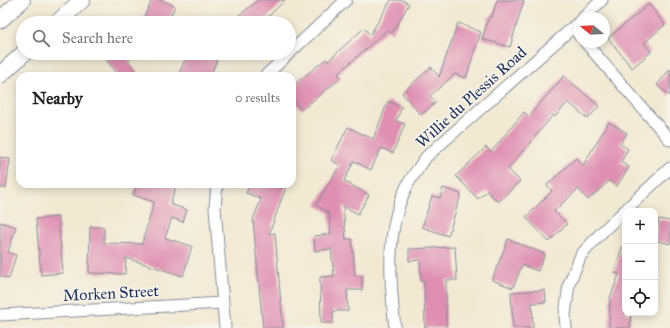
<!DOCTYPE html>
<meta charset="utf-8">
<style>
body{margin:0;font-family:"IM FELL Great Primer",serif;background:#f6f6f6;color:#222}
.controls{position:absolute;right:12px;bottom:12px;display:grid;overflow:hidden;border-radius:8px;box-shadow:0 2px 10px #0003}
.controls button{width:36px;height:36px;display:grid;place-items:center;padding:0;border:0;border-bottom:1px solid #e0e0e0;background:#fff;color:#222;font:20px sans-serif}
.compass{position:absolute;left:574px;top:12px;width:36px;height:36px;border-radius:50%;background:#fff;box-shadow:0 2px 10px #0003;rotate:288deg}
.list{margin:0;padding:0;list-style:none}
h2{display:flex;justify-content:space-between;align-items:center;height:52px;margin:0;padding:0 16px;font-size:17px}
h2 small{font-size:13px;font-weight:400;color:#767676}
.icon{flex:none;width:22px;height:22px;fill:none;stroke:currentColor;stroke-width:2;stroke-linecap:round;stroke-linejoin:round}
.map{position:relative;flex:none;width:670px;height:328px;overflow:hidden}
.search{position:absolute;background:#fff;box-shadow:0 2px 10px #0003;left:16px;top:16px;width:280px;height:44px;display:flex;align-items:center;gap:10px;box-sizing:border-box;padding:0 14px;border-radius:22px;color:#767676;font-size:15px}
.panel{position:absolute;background:#fff;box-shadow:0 2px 10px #0003;left:16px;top:72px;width:280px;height:116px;border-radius:12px}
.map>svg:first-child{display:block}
.building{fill:#df90b2}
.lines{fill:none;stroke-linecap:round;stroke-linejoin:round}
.street-casing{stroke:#868c98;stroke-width:13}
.secondary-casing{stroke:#868c98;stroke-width:18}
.street{stroke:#fff;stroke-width:11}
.secondary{stroke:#fff;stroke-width:16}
.labels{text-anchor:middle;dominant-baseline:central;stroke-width:4;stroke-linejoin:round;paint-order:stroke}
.street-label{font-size:16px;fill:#1b2f5e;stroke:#f7f3e8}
</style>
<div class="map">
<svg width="670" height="328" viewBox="0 0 670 328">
<rect width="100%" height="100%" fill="#f7f3e8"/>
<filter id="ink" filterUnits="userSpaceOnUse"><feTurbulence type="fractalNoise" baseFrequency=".025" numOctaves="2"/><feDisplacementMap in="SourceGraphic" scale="8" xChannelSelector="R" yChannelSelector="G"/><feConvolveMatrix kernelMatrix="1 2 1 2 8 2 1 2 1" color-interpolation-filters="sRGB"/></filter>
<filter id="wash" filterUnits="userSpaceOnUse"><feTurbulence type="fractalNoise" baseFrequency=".012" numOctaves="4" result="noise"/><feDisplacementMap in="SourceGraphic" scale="16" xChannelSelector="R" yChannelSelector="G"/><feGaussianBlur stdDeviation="0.9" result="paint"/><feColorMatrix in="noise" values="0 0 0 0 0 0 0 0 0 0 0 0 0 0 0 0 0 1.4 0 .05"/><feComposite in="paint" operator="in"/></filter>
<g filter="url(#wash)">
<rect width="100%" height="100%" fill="#f1e9d2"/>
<g id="blocks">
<!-- building -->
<g class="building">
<polygon points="152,0 162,0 175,6 167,23 141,23"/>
<polygon points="258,0 285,0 262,23 230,23"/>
<polygon points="391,0 402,0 409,4 392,33 387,30 338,74 341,78 301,110 292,98 292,86 326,59 328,61 364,28 370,35"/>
<polygon points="497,0 524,0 510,47 482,39 489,16 492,17"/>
<polygon points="649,4 665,25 644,43 651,52 632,68 608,38"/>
<polygon points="458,23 481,32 466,78 455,74 430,96 436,102 421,115 402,93 431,67 439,77"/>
<polygon points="101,53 138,53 128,61 140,76 119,76"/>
<polygon points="188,53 220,53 210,76 178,76"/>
<polygon points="670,69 670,96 657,85"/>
<polygon points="564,76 599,106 588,119 568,102 555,117 553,115 508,169 520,181 498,202 487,191 478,199 456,176 486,147 491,152 524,112 529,116"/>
<polygon points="388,101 402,107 396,121 405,124 393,153 381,148 371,170 354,161 344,181 369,195 358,214 343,206 346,239 352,239 355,276 362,276 362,290 347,290 348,311 333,311 333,323 321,323 320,277 334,276 331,249 315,251 314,236 331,234 329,213 316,205 340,165 331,160 348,127 373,139"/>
<polygon points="609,122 627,133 620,144 628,149 621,162 629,167 617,186 609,181 588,200 578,189 554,211 567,224 549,242 526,217 552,191 547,185 576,158 583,165"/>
<polygon points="0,157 10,159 6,188 0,188"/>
<polygon points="137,184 177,184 170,204 187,210 183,222 172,218 165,238 192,246 183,276 126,258 125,274 89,273 90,227 104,227 104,243 142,244 154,202 133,195"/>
<polygon points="250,184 287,184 269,234 275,233 283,328 263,328 253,220 261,199 246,193"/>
<polygon points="443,188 461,194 448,236 422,227 432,196 440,198"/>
<polygon points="58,217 63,273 41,275 36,219"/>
<polygon points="659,219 670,221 670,244 655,240"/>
<polygon points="0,222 16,227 8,252 16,255 9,279 0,276"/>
<polygon points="508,239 545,254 538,271 522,265 513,288 492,280"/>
<polygon points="623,245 625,245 625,313 631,313 630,328 609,328 610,298 619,274 614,272"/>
<polygon points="455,247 457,280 446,280 446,328 425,328 424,281 421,282 420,260 409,261 409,249"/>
<polygon points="545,290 546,302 532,303 533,328 513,328 511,292"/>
</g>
</g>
</g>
<g filter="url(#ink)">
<use href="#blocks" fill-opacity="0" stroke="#868c98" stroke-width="1"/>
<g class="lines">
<defs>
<g id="street">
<polyline points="583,18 602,0"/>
<polyline points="573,27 580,36"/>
<polyline points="585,42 670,140"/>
<polyline points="265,76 346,0"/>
<polyline points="217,184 215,208 225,328"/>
<polyline points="0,315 223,303"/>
<path d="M 395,328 C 390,281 385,229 407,186 C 412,176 420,167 426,157 L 580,21"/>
<polyline points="566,328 565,315 569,284 581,255 602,232 670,168"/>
</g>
<g id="secondary">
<polyline points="0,20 22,0"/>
<polyline points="57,23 82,0"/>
<polyline points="0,75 24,53"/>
</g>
</defs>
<!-- street casing -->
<use href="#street" class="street-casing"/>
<!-- secondary casing -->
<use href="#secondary" class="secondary-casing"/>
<!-- street -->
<use href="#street" class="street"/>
<!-- secondary -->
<use href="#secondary" class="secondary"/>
</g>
</g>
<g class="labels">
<!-- street labels -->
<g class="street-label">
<text transform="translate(471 97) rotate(-42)">Willie du Plessis Road</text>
<text transform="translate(111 293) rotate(-3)">Morken Street</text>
</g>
</g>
</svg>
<div class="controls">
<button>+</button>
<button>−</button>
<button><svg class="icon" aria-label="locate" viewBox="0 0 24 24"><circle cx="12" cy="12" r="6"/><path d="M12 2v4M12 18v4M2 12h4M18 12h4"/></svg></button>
</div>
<svg class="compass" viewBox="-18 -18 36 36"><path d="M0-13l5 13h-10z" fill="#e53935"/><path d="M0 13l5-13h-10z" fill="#767676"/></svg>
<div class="search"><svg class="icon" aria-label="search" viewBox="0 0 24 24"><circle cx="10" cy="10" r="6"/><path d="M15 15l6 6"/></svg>Search here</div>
<section class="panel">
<h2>Nearby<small>0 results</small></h2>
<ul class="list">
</ul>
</section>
</div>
